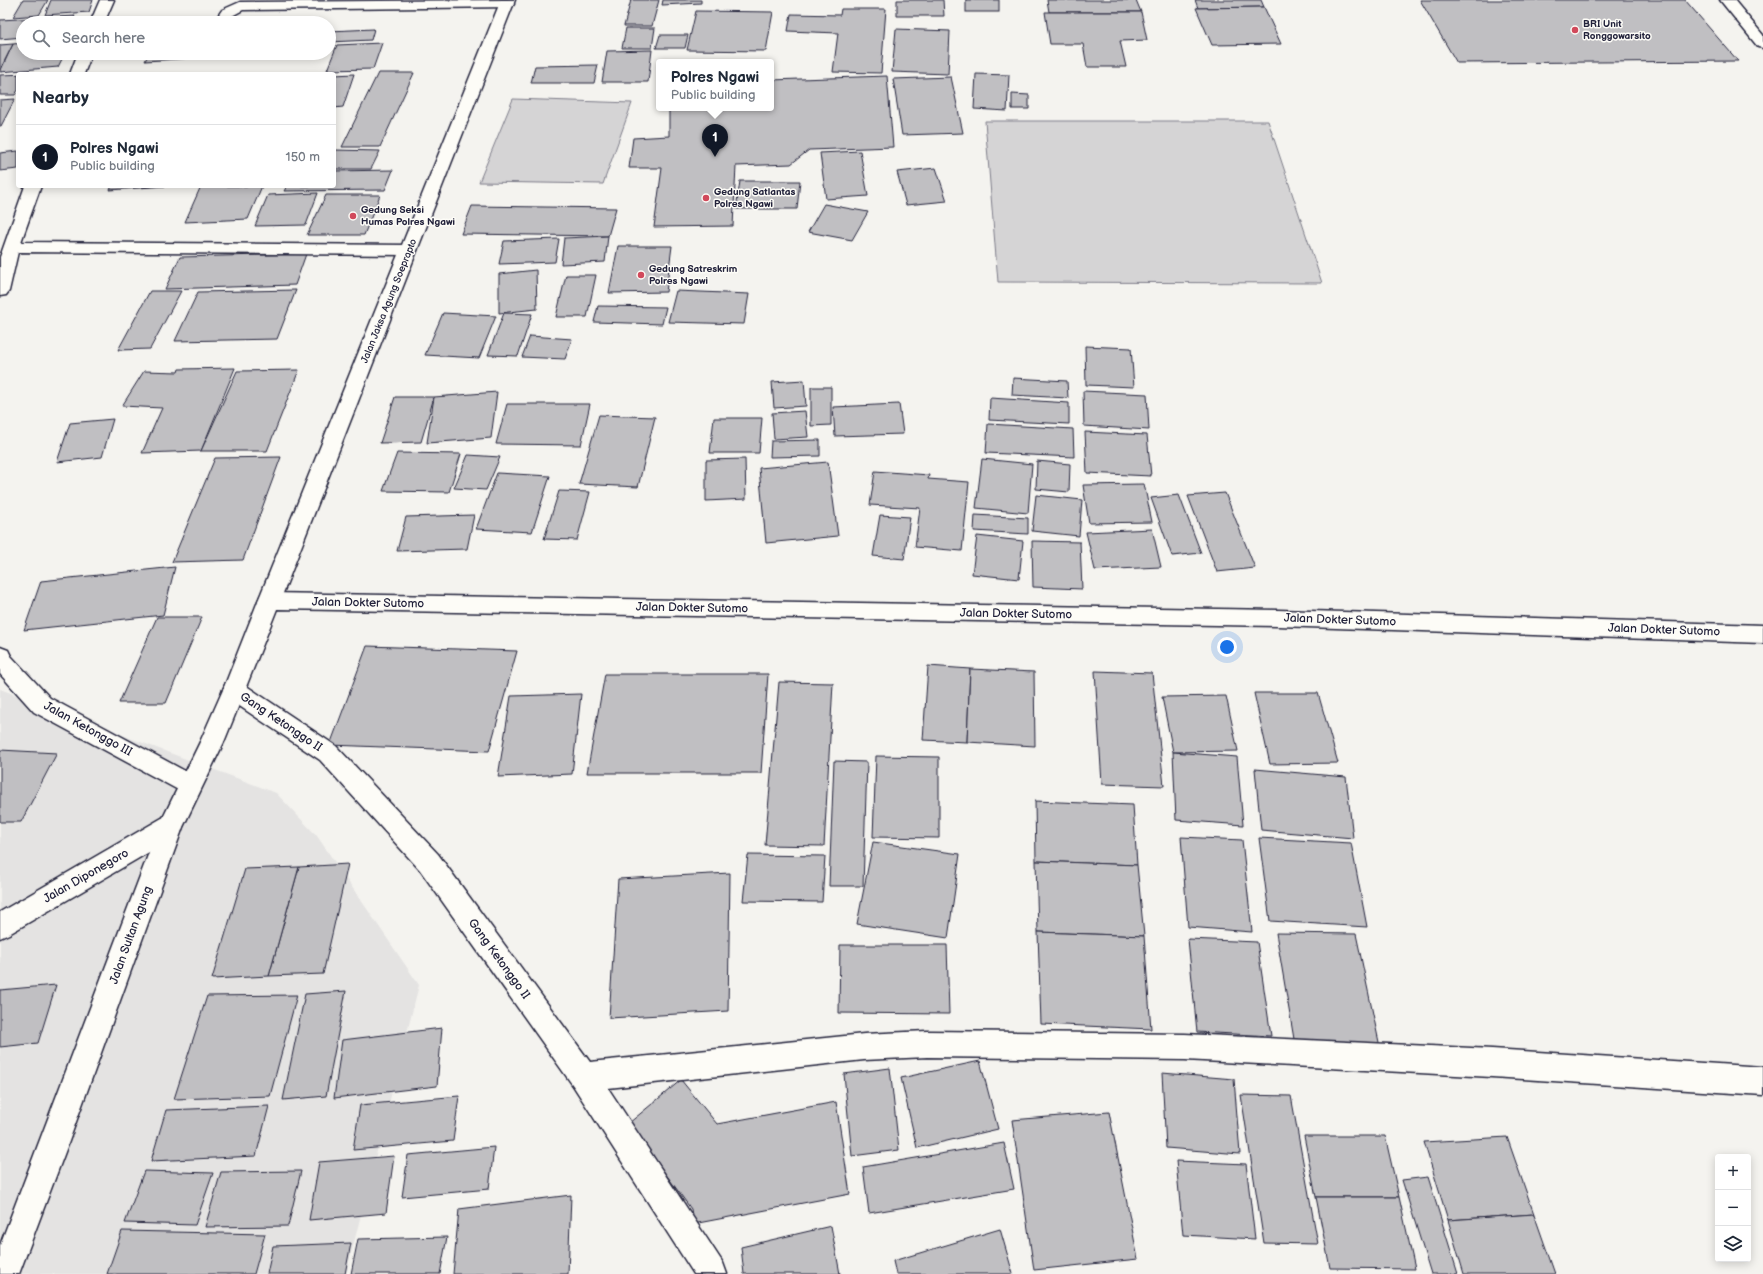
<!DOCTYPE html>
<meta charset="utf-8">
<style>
body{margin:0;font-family:"Balsamiq Sans",sans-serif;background:#f2f2f3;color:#1f2937}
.controls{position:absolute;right:12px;bottom:12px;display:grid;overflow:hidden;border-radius:4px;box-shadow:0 2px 10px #0003}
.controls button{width:36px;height:36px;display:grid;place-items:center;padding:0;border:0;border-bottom:1px solid #e0e1e3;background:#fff;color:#1f2937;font:20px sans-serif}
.you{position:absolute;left:1227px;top:647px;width:14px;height:14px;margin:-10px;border:3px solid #fff;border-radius:50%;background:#1a73e8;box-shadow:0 0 0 6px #1a73e833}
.badge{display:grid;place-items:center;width:26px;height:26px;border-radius:50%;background:#111827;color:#fff;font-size:13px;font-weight:700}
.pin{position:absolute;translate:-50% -33px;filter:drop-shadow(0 1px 2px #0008)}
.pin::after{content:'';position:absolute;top:21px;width:14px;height:12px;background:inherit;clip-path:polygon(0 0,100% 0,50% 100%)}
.popup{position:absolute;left:656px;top:59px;width:118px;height:52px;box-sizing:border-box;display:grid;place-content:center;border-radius:4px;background:#fff;filter:drop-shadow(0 1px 3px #0005);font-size:13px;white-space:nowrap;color:#747a83}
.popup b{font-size:15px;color:#1f2937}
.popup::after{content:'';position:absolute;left:50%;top:100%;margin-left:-8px;border:8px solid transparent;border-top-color:#fff}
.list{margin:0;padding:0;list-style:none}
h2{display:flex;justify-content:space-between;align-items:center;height:52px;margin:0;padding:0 16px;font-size:17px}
h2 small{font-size:13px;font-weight:400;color:#747a83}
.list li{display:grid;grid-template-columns:26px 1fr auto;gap:12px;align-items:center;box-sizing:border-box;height:64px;padding:0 16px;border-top:1px solid #e0e1e3}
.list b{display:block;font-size:15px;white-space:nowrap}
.list p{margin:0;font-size:13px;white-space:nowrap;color:#747a83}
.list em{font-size:13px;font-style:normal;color:#747a83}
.icon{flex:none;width:22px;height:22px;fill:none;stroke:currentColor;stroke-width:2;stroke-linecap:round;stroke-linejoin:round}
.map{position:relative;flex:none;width:1763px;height:1274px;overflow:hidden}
.search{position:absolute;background:#fff;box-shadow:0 2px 10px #0003;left:16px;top:16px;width:320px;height:44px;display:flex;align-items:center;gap:10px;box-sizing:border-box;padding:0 14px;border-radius:22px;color:#747a83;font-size:15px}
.panel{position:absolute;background:#fff;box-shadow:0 2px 10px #0003;left:16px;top:72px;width:320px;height:116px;border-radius:4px}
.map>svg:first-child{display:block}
.built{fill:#e4e3e2}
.green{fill:#d5d4d5;stroke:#7c7b88}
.building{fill:#c0bfc2;stroke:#22223b}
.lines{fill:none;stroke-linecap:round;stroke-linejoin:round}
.minor-casing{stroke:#22223b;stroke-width:3}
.tertiary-casing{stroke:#22223b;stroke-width:3}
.secondary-casing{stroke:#22223b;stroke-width:3}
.minor{fill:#fdfcf7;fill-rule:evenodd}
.tertiary{fill:#fdfcf7;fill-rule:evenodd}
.secondary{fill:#fdfcf7;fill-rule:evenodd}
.poi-dot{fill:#d1495b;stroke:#fdfcf7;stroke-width:1.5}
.labels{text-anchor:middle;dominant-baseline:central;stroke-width:3;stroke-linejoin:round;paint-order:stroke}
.far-poi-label{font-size:10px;font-weight:bold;fill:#22223b;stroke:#fdfcf7;text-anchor:start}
.far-street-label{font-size:10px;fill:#22223b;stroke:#fdfcf7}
.street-label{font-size:12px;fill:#22223b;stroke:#fdfcf7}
</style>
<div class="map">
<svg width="1763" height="1274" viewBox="0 0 1763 1274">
<rect width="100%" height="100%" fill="#f4f3ef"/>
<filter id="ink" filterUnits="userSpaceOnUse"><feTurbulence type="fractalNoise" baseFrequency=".025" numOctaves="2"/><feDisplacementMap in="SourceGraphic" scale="8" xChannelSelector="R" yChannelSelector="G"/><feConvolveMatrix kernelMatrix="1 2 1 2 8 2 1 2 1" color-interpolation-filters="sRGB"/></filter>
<g filter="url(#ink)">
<!-- built -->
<polygon class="built" points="0,689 276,793 317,836 419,985 346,1274 0,1274"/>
<!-- green -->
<g class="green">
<polygon points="513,99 632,103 603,184 479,182"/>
<polygon points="985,121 1268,121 1322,283 998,282"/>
</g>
<!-- building -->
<g class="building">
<polygon points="23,0 48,0 39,15 13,17"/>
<polygon points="51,0 93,0 89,12 45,15"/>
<polygon points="631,0 659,0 652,26 624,26"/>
<polygon points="663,0 701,0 701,3 662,5"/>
<polygon points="897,0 943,0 944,16 897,16"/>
<rect x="966" y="0" width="33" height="12"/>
<polygon points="1047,0 1136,0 1141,12 1049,12"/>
<polygon points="1195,0 1261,0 1264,7 1198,8"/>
<polygon points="1420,0 1685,0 1738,61 1457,63"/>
<polygon points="1264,7 1281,44 1212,45 1196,8"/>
<polygon points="841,9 886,9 881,73 833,72 838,33 788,31 791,14 840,15"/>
<polygon points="696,11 773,12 766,51 687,50"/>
<polygon points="1045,12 1141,12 1147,40 1120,41 1126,67 1087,67 1083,44 1050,44"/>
<polygon points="75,16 71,23 23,23 23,37 0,39 0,20"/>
<polygon points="626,28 655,28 652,48 622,48"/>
<polygon points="374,29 371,40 329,42 329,31"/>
<polygon points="896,29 950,31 948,74 892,72"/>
<polygon points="660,35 688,35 685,48 656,48"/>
<polygon points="23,43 23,53 65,53 58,67 0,72 13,44"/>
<polygon points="382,43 373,69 327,70 337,45"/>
<polygon points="13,44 0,70 0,45"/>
<polygon points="652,50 648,82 602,82 607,51"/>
<polygon points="149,53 196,53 194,58 145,61"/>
<polygon points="598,65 594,83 531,83 535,66"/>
<polygon points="378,73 414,73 380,147 342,147"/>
<polygon points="18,74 18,90 15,95 0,95 0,75 28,74"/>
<polygon points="354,74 343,107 334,108 334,75"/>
<polygon points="976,74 1009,75 1007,111 974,109"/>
<polygon points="887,76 893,147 809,150 791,164 736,166 733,226 654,227 662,168 629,168 633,138 669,136 669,108 771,108 771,80"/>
<polygon points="951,77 963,133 902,135 893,79"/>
<polygon points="1012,94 1029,95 1029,109 1012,109"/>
<polygon points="15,99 1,126 0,126 0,100"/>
<polygon points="334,150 380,151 371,169 334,169"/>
<polygon points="18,151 18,169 0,171 0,153"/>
<polygon points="860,151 868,196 826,199 820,153"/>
<polygon points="936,168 947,201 906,205 897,172"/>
<polygon points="393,170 385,190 284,191 287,186 334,186 334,171"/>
<polygon points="740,181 800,181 797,209 736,209"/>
<polygon points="112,186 166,186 110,190"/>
<polygon points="201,186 262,186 248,219 185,222"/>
<polygon points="318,193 306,225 255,226 268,195"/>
<polygon points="326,195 380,195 364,235 307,235"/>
<polygon points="824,204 868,212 852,240 808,232"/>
<polygon points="472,206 616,208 608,236 461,234"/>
<polygon points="608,236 605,262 561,264 564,238"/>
<polygon points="559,239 555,262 499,264 504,241"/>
<polygon points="618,246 672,246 666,292 609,293"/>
<polygon points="306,254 295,285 165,289 180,257"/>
<polygon points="536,270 537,309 499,313 499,274"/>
<polygon points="566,275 596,275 587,317 556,317"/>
<polygon points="296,290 277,339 175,341 198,292"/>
<polygon points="150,291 181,291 150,349 118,350"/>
<polygon points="676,291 749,294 744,324 668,322"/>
<polygon points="598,306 666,307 662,324 594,322"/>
<polygon points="443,313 496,316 479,358 425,355"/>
<polygon points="504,313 532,314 518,356 488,355"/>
<polygon points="530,336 572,339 565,359 522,357"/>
<polygon points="1085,346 1131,348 1134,387 1086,385"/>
<polygon points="235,368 201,451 142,453 162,408 122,406 144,371 178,372 179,369"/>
<polygon points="299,370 267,451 201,451 237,371"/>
<polygon points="1013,378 1067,381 1068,398 1012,395"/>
<polygon points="804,380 806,406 774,408 772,382"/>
<polygon points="811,387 831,387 831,425 811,426"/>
<polygon points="1083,391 1147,394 1149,430 1084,426"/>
<polygon points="497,392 491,438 427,443 434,397"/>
<polygon points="395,397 434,397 421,442 380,443"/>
<polygon points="990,398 1069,403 1069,424 989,420"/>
<polygon points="507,404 590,404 581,445 496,444"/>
<polygon points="899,404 903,434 835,436 833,407"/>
<polygon points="805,411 808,437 774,439 772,413"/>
<polygon points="599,415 655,417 638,487 579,484"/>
<polygon points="714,418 762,418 759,453 710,453"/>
<polygon points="113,419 102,457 57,462 70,423"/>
<polygon points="988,424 1073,429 1074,457 986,453"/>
<polygon points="1085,432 1147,435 1151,476 1087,473"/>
<polygon points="820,440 820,456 770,457 771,441"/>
<polygon points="397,453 461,454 449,492 383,491"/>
<polygon points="468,455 500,457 486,490 454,488"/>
<polygon points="281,457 243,560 172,562 215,458"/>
<polygon points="745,459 746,499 706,501 706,460"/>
<polygon points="982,459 1032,464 1028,513 976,508"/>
<polygon points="1037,461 1070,464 1069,492 1036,489"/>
<polygon points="828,462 838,536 766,543 759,468"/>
<polygon points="875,471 929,475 928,479 969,482 962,551 915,547 920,508 870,505"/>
<polygon points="497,473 550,476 532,532 476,529"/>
<polygon points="1144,484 1152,522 1089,523 1083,485"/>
<polygon points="559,491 590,492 577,540 544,539"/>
<polygon points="1225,493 1255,568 1217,572 1188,496"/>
<polygon points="1036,495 1082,500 1079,536 1032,531"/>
<polygon points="1179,495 1201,553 1172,556 1151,498"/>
<polygon points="474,515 467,549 397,551 406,517"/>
<polygon points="880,515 910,517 904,559 873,556"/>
<polygon points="975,515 1028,518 1028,534 974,531"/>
<polygon points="1152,529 1161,567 1095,570 1086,532"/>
<polygon points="977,536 1023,541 1019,579 972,574"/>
<polygon points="1032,541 1080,542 1082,589 1033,587"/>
<polygon points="175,567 163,615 24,630 41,581"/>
<polygon points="157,617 202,617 166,703 119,703"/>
<polygon points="367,646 517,651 489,751 330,745"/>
<polygon points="928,666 970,669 967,742 923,740"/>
<polygon points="970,669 1034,672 1035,746 967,742"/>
<polygon points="1095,671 1152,673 1164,786 1102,784"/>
<polygon points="605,674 768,674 761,773 587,773"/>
<polygon points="779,682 833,683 824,846 765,845"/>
<polygon points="1254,693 1318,693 1338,763 1270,764"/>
<polygon points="581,694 572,774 498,777 511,696"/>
<polygon points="1226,696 1238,751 1173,752 1162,697"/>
<polygon points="0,750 57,753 21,822 0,822"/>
<polygon points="1173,752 1237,757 1243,825 1176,820"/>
<polygon points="876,756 939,757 939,838 873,837"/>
<polygon points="834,761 867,762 863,886 829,886"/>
<polygon points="1255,769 1346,777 1353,838 1261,830"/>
<polygon points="1035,801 1133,805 1137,865 1036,861"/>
<polygon points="1181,837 1242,840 1252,932 1188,927"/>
<polygon points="1259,838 1351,843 1367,927 1270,921"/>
<polygon points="873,842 960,854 948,938 857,924"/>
<polygon points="748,855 825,856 822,902 743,901"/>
<polygon points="1036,861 1137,865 1144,936 1038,932"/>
<polygon points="348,864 323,974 269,976 299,867"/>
<polygon points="299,867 269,976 212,979 245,869"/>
<polygon points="730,873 728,1011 609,1018 618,879"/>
<polygon points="1038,932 1144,936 1151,1029 1041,1024"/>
<polygon points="1276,933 1356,934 1380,1047 1295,1045"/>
<polygon points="1188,939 1257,942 1271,1036 1197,1032"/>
<polygon points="840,945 947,945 949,1014 839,1013"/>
<polygon points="56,985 38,1043 0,1047 0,990"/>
<polygon points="346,991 326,1096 283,1100 305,994"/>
<polygon points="297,995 270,1096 174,1099 207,996"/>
<polygon points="442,1028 437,1086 334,1098 342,1040"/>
<polygon points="980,1061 998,1129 917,1148 901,1078"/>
<polygon points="890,1068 899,1150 852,1156 844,1074"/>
<polygon points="1162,1073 1234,1079 1240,1154 1166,1148"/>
<polygon points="681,1080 717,1124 836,1102 850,1194 693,1224 691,1209 629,1123"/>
<polygon points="1241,1095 1291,1096 1318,1244 1264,1243"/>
<polygon points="459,1096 453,1141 353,1150 360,1105"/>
<polygon points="269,1106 256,1156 151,1161 166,1110"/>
<polygon points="1109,1112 1138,1259 1034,1270 1012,1120"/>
<polygon points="1304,1136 1385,1136 1399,1197 1316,1197"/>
<polygon points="1507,1137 1534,1214 1448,1220 1424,1142"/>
<polygon points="1004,1143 1014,1189 869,1213 863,1167"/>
<polygon points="494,1147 489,1189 402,1197 408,1155"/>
<polygon points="394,1156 386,1213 309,1220 319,1162"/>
<polygon points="1176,1161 1246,1164 1255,1239 1183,1235"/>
<polygon points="144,1171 213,1173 195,1225 125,1223"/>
<polygon points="301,1171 288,1226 205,1227 221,1172"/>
<polygon points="1428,1177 1458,1274 1431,1274 1402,1180"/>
<polygon points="571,1195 568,1274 453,1274 459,1209"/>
<polygon points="1316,1197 1399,1197 1415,1269 1330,1268"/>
<polygon points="1534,1214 1555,1274 1464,1274 1448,1220"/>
<polygon points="831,1226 840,1274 744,1274 741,1247"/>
<polygon points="1000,1229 1013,1274 896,1274 893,1261"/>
<polygon points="122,1231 265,1234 254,1274 107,1274"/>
<polygon points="447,1237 440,1274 351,1274 358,1239"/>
<polygon points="351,1243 345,1274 267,1274 273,1246"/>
</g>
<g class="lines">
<defs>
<g id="minor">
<polygon points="100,0 114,0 104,23 90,23"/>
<polygon points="507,0 512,1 514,4 512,7 243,10 232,16 227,23 213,23 222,10 240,2"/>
<polygon points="78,53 92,53 84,74 70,74"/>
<polygon points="25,186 41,186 21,242 409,245 415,246 417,250 415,254 409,255 18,252 9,291 6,295 0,296 0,257"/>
<polygon points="0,647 8,650 11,656 50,698 198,778 202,785 198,792 190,795 182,792 34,712 0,674"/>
<polygon points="234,681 242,683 336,746 438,854 590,1062 864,1034 927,1031 1185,1034 1492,1049 1763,1067 1763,1095 1492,1077 1185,1060 927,1057 864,1060 608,1088 723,1263 727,1274 694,1274 574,1087 420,870 320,760 226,697 223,690 226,683"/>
</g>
<g id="tertiary">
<polygon points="1720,0 1734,0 1763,35 1763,48 1758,47"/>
<polygon points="269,593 1278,610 1763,625 1763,643 1278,626 277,609 242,697 234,699 226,697 223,690 258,601 261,595"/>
<polygon points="171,815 180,818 183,826 180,834 9,934 0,938 0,912 162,818"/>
</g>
<g id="secondary">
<polygon points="501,0 515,0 280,601 277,607 269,609 261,607 258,601"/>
<polygon points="234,681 242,683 245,690 224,742 183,827 68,1144 19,1274 0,1274 0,1245 159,826 200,742 226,683"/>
</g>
</defs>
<!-- minor casing -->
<use href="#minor" class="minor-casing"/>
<!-- tertiary casing -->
<use href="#tertiary" class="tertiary-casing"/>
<!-- secondary casing -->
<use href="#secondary" class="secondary-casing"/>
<!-- minor -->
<use href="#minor" class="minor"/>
<!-- tertiary -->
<use href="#tertiary" class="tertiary"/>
<!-- secondary -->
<use href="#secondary" class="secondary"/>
</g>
</g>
<!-- markers -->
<g class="poi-dot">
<circle cx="1575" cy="30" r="4"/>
<circle cx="706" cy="198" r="4"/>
<circle cx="353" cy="216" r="4"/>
<circle cx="641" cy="275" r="4"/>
</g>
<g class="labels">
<!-- far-poi labels -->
<g class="far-poi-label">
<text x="1583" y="24">BRI Unit<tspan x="1583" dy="12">Ronggowarsito</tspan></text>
<text x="714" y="192">Gedung Satlantas<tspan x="714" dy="12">Polres Ngawi</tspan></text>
<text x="361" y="210">Gedung Seksi<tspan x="361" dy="12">Humas Polres Ngawi</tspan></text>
<text x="649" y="269">Gedung Satreskrim<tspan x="649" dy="12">Polres Ngawi</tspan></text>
</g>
<!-- far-street labels -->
<g class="far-street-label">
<text transform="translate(389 301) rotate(-68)">Jalan Jaksa Agung Soeprapto</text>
</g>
<!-- street labels -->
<g class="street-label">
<text transform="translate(368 603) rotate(1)">Jalan Dokter Sutomo</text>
<text transform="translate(692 608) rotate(1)">Jalan Dokter Sutomo</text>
<text transform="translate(1016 614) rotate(1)">Jalan Dokter Sutomo</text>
<text transform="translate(1340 620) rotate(2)">Jalan Dokter Sutomo</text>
<text transform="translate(1664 630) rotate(2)">Jalan Dokter Sutomo</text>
<text transform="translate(281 722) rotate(34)">Gang Ketonggo II</text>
<text transform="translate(88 729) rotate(29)">Jalan Ketonggo III</text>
<text transform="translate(86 876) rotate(-30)">Jalan Diponegoro</text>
<text transform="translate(131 935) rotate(-70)">Jalan Sultan Agung</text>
<text transform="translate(499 959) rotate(54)">Gang Ketonggo II</text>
</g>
</g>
</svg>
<div class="controls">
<button>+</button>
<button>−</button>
<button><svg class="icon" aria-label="layers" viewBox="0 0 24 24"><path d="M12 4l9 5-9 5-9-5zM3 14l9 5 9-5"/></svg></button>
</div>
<div class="you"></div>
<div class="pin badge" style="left:715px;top:157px">1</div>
<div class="popup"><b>Polres Ngawi</b>Public building</div>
<div class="search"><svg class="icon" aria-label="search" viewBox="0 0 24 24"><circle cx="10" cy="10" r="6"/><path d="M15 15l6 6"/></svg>Search here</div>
<section class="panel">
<h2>Nearby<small></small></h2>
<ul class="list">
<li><span class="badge">1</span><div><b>Polres Ngawi</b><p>Public building</p></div><em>150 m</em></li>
</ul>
</section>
</div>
